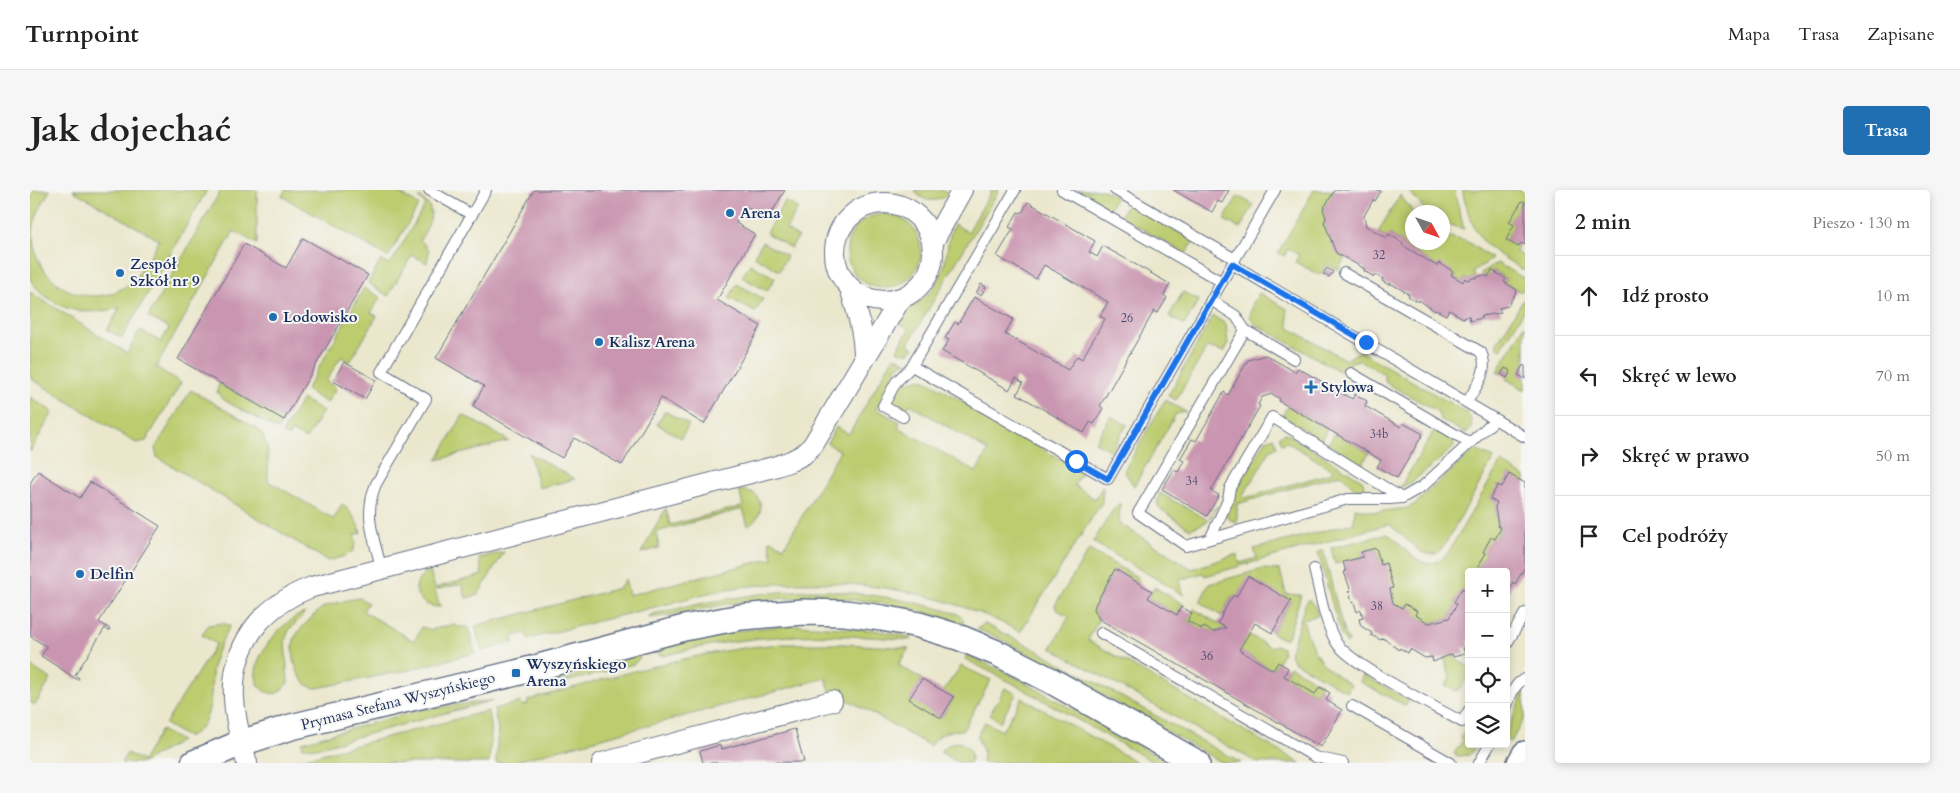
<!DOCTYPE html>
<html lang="pl">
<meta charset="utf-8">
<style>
body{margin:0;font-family:Cardo,serif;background:#f6f6f6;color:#222}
.controls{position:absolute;right:15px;bottom:15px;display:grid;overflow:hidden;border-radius:5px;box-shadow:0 2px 8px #0003}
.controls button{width:45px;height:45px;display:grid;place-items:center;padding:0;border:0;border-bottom:1px solid #e0e0e0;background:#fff;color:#222;font:25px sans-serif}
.compass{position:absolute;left:1375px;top:15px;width:45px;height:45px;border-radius:50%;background:#fff;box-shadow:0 2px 8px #0003;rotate:130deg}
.stop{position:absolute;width:15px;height:15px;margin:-11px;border:4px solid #1a73e8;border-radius:50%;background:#fff}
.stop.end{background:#1a73e8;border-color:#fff;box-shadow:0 1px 5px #0008}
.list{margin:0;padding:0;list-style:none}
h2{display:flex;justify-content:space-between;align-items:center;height:65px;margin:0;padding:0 20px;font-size:21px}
h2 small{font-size:16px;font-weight:400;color:#767676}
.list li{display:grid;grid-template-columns:32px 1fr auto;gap:15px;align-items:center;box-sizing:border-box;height:80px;padding:0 20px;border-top:1px solid #e0e0e0}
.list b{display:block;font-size:19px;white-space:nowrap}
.list em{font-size:16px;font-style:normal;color:#767676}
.icon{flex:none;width:28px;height:28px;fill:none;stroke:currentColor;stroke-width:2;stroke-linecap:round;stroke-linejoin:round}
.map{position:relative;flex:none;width:1495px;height:573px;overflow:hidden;border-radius:5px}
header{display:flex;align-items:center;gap:30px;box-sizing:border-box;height:70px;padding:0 25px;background:#fff;border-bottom:1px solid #e0e0e0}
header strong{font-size:24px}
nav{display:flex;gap:28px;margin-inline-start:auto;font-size:18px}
.intro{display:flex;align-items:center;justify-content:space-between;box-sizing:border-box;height:120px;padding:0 30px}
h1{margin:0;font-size:35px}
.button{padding:12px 22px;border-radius:5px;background:#1f6fb2;color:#fff;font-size:18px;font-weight:700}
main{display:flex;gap:30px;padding:0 30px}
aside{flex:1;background:#fff;border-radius:5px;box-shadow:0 2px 8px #0003}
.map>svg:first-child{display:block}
.green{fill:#bccc6e;stroke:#6c7e66}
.building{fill:#c995b0}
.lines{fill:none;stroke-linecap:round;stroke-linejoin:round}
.service-casing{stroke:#646f85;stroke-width:12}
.minor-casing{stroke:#646f85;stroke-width:22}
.tertiary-casing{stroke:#646f85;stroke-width:28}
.service{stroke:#fff;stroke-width:10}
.minor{stroke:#fff;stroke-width:20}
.tertiary{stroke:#fff;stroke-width:25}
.route{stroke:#1a73e8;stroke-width:6}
.poi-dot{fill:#1f6fb2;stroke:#f6f6f2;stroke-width:2}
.labels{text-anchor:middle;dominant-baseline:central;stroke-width:4;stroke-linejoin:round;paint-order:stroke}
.number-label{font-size:12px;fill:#464872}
.poi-label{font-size:15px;font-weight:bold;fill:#1b2f5e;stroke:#f6f6f2;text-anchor:start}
.street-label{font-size:15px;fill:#1b2f5e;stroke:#f6f6f2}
</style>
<header>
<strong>Turnpoint</strong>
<nav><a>Mapa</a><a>Trasa</a><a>Zapisane</a></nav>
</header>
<div class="intro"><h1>Jak dojechać</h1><a class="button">Trasa</a></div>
<main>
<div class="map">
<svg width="1495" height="573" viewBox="0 0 1495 573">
<rect width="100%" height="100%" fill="#f6f6f2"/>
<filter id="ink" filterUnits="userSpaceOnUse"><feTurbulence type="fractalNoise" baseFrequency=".02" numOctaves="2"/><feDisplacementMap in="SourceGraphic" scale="10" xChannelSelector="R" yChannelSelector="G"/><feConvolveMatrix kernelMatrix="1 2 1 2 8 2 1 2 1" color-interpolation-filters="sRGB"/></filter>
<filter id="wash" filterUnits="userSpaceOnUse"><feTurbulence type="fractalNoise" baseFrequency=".0096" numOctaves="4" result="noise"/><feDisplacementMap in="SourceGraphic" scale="20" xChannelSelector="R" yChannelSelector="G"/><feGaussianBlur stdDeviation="1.12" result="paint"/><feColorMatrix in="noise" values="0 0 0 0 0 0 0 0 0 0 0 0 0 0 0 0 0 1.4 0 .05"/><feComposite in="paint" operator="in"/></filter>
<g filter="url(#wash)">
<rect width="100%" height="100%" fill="#ebe7cd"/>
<!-- green -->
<g class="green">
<path d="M 1,0 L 20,0 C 13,13 4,26 3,42 C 0,89 55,124 96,96 C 111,85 120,66 129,50 L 42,0 L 177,0 L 92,148 L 77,140 L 90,118 C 53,127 24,121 0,90 Z"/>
<polygon points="191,0 228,0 227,3 227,54 204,41 126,177 151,193 116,251 106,253 0,188 0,102 97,163 110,140 131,152 139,138 118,127"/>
<polygon points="255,0 364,0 389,15 358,67 252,6"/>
<path d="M 884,0 L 912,0 L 919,4 C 908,13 892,13 884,0 Z"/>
<path d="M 962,0 L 969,0 L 878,154 L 884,158 C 879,164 874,164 867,160 L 879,139 L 866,131 L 868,128 C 883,114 902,106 910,87 C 918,70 916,51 924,34 L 938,42 Z"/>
<polygon points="1047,0 1074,0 1086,7 1079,19"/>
<polygon points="1284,0 1305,0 1293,19 1296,28 1294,32 1306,63 1315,68 1308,80 1297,74 1290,85 1265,72 1269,65 1258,59 1254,66 1248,63"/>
<polygon points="1378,0 1424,0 1434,39 1413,33 1412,22 1397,22"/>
<path d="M 1432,0 L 1495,0 L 1494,12 L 1492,11 L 1480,32 L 1484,35 L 1476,50 L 1488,57 L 1486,62 L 1495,67 L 1495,81 C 1451,54 1445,51 1432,0 Z"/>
<polygon points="1370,5 1383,22 1382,52 1412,52 1413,45 1438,52 1462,69 1443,82 1445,88 1437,90 1435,88 1433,92 1372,55 1373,53 1360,44 1357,48 1348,42"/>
<polygon points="1208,6 1224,15 1210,38 1194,30"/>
<path d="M 390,7 C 409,19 399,35 390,50 L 399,60 L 397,73 L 382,65 L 358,106 L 338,93 L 351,70 L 358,74 L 361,73 L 395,15 L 394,12 L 389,9 Z"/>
<polygon points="755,11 768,18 756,40 768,47 761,58 736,43"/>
<polygon points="1098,13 1164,51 1156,64 1090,26"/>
<circle cx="854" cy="61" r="37"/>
<polygon points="732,52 757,66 749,81 724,66"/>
<polygon points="1467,73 1495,89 1495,96 1491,102 1474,92 1476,89 1463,80 1458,87 1452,86 1451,83"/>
<polygon points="720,74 745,88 737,101 712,87"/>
<polygon points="707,94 733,109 725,122 699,108"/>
<polygon points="334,98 350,107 341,123 347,126 320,172 311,167 296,191 306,198 297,213 276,200"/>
<polygon points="1153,102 1169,111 1154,135 1139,126"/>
<polygon points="1229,103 1257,119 1259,138 1316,170 1330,161 1437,223 1441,229 1441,239 1437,243 1431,241 1410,229 1407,221 1356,193 1354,184 1329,170 1321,172 1317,179 1309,181 1225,134 1220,127 1223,113"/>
<polygon points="1495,107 1495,119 1471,159 1466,155"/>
<polygon points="1183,126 1196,134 1198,155 1194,162 1177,157 1146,210 1138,206"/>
<polygon points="1495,135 1495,200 1476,189 1480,181 1475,178 1471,184 1467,182"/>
<path d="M 864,166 L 878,173 L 873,172 L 867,177 L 846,219 L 870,232 L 868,237 L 946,282 L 958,261 L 880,214 L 875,223 L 862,215 C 861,197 880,186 896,190 L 1052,282 L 1044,295 L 1065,309 L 1073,296 L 1072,312 L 990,442 C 905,395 799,385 704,398 C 682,401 659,408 638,414 C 591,425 545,437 498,449 L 496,443 L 483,446 L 484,452 L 452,461 L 445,436 L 589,398 L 595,389 L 599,405 L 743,368 L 739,351 L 741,350 L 754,357 L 810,261 L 797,253 L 806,237 L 819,244 Z"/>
<polygon points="189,193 254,230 248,240 192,209 187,202"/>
<path d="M 161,200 L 228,239 C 241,254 238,272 238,291 L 304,329 L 312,314 C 322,322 327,331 331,343 L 324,345 L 326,352 L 323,361 L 315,366 L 298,371 L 127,267 L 125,258 Z"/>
<polygon points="0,207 23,222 0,262"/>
<polygon points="272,209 293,221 276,249 261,241 258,247 252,243"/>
<polygon points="1135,210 1156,222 1146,224 1104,296 1094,281"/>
<polygon points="1258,216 1297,239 1291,250 1252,226"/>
<polygon points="635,221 659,235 651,248 627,234"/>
<polygon points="433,225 479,251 407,270"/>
<polygon points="1081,226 1097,235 1081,261 1065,252"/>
<polygon points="1405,239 1424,251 1423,258 1382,292 1370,298"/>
<polygon points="1256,243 1332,290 1335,297 1332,299 1325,299 1311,284 1207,314 1207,332 1200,330 1196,325 1203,312 1203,304 1236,250 1244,247 1247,257 1241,259 1213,306 1215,308 1301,283 1303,280 1257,252 1252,254 1249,246"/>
<polygon points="1305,243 1339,263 1332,275 1298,254"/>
<polygon points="1445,260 1464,268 1414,356 1406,364 1395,364 1390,361 1359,334 1175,386 1173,383 1149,390 1154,405 1063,352 1083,320 1090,313 1089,333 1162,379 1207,364 1210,373 1227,368 1224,359 1324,333 1325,318 1345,322 1377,318 1387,313 1395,304"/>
<polygon points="499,263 545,289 509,298"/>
<path d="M 1472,273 L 1495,287 L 1495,293 L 1479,284 L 1472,297 L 1468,295 L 1460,309 L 1467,313 L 1465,317 L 1468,336 L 1471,338 L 1465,349 L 1454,362 L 1456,363 L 1445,382 L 1439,382 L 1439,393 L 1434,400 L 1432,399 L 1424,412 L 1427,414 L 1419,428 L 1399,433 L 1363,413 L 1356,373 L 1351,375 L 1346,358 L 1332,362 L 1333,367 L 1305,374 L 1301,358 L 1356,344 L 1361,346 C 1379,362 1398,389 1419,361 L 1469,275 Z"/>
<path d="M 709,300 L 722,302 C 736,313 732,327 718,336 L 713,319 L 626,342 L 629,358 L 611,363 L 636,318 L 640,335 L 713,316 Z"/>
<polygon points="1130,303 1178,330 1187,316 1177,332 1160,339 1129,318 1127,311"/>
<polygon points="1059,360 1107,387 1109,393 1085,380 1065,415 1064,419 1069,429 1058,450 1270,573 1228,573 1021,458 1039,427 1026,419 1025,415"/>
<polygon points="1293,360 1315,447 1319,450 1317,454 1311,446 1288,362"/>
<path d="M 474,362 L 448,405 L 436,408 L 432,394 L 405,400 L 410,417 C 384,417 377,391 400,381 L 405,398 L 452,385 L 449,368 Z"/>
<polygon points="1232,379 1250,380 1256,404 1271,405 1258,447 1253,449 1242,443 1261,411 1206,407 1202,406 1191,426 1170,412 1179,394"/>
<polygon points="1124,397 1153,414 1147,425 1118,408"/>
<path d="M 786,400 C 836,403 880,409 928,424 L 933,429 L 934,435 C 861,407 782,402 705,413 C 676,417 648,425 619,428 L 619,426 L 622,424 C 677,412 730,401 786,400 Z"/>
<path d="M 330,408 L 338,413 L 333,421 L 384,451 L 392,437 L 401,440 L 424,434 L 428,437 L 438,437 L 445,463 L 379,480 L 287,498 C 267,498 259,462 265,447 C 268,441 286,422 292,418 C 299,414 320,409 330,408 Z"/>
<path d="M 1279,409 L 1285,417 L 1288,425 L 1273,430 C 1284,467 1289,474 1321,495 L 1317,502 L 1263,471 L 1260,464 L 1275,414 Z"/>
<polygon points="1164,419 1196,438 1183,442 1174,437 1172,439 1157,431"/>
<path d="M 275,423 L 259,440 L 255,450 L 258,493 L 248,503 C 241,504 235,503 230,497 C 213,475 253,428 275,423 Z"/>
<path d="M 193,433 L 200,436 C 193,447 188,459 184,471 C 178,497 188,535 157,547 L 135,534 L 186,454 L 172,445 L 178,435 Z"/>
<polygon points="955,434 1018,466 1211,573 1193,573 1016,473 969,448 946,439"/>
<path d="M 768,435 L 843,440 L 881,447 L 880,450 C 792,442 719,443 633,466 L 624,462 L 623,460 C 670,445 719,438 768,435 Z"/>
<polygon points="1218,444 1240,457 1246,455 1252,458 1253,463 1243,480 1209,460"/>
<path d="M 752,454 L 814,454 L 879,458 L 868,475 L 892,489 L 880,509 L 911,528 L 924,508 L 913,501 L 931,476 L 961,490 L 933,540 C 917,540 910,543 900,556 L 813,507 L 802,507 L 796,488 L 479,573 L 466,573 L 468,539 L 464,519 L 491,512 L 492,516 L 498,514 L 498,510 C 581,488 666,460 752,454 Z"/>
<polygon points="609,463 609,469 604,474 525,495 577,471"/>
<path d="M 1422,464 L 1424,468 L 1439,477 C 1439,486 1434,496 1426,501 L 1415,496 L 1420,488 L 1414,467 Z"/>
<polygon points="937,465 985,487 1139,573 1125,573 984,494 935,469"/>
<polygon points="0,476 21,489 5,515 0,512"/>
<polygon points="1260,476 1291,494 1285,504 1254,486"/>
<polygon points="1333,485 1379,510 1376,516 1330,492"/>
<polygon points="975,498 986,504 970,532 960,524"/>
<polygon points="1494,501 1495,527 1481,552 1476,550 1476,545"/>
<polygon points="992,508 1108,573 952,573 953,561 947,546 955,532 972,541"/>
<polygon points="464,510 286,558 273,557 272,552 390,520"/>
<polygon points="458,521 461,543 459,573 264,573 268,570"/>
<polygon points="1439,535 1439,554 1449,554 1439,565 1428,566 1424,564 1433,550 1430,548"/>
<polygon points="131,540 151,551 112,573 91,573 97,563 112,571"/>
<path d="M 926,552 C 938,553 943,562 940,573 L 929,573 L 910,562 L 919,554 Z"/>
</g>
<g id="blocks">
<!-- building -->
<g class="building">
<polygon points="504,0 755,0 738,29 715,16 706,33 725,44 687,110 731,136 674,234 631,208 592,275 544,248 532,268 443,216 454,196 406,168"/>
<polygon points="1143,0 1199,0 1192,13 1188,11 1182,22"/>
<polygon points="1305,0 1349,0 1351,1 1345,11 1343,10 1334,26 1336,36 1357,48 1359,44 1373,53 1372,55 1407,76 1409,73 1423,81 1421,85 1433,92 1435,88 1437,90 1454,85 1458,87 1462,80 1476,89 1474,92 1487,100 1478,116 1469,118 1471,123 1451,126 1452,128 1440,131 1439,126 1433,128 1419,120 1416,125 1406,120 1405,121 1389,110 1388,112 1378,106 1379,104 1360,93 1359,95 1352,91 1353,89 1345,85 1344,87 1334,81 1335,79 1306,63 1294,32 1296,28 1293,19"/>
<polygon points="1492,11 1495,12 1495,55 1491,53 1488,57 1476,50 1484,35 1479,32"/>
<polygon points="998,12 1065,51 1059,62 1067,67 1073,56 1140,94 1134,105 1137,108 1128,123 1124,121 1070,216 1073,218 1064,234 1060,232 1054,243 987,204 993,193 986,188 979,200 912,161 919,150 915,148 925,132 928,134 944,107 983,129 975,144 1038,180 1047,166 1052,169 1075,129 1070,126 1078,112 1014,75 1006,89 967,66 983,39 979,37 988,22 992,23"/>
<polygon points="273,48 338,85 254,230 148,169 214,54 256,78"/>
<polygon points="1297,78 1303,82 1299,87 1293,84"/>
<polygon points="951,94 956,97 951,105 946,103"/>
<polygon points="1236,165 1265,182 1268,178 1322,209 1325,204 1337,211 1335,216 1371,237 1373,233 1393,244 1367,288 1347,277 1351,270 1249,211 1250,209 1242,204 1232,207 1228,215 1230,216 1181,301 1189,305 1177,326 1132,299 1144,280 1148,282 1154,271 1150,269 1162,249 1166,251 1194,202 1198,205 1218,170"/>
<polygon points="314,172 346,190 335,209 303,191"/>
<polygon points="1493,175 1495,176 1495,189 1488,185"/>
<polygon points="1475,178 1481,181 1477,188 1471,184"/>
<polygon points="8,281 50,308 60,292 130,336 69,432 80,439 79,441 75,438 45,485 49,488 48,490 11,466 17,457 0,446 0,293"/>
<polygon points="1479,284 1495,293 1495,377 1485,394 1483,392 1476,409 1476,382 1445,382 1456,363 1453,362 1461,347 1465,349 1471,338 1468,336 1465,317 1467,313 1460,309 1468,295 1472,297"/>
<polygon points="1346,358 1351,375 1356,373 1363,398 1360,399 1363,413 1372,418 1375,414 1387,421 1385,425 1399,433 1419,428 1427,414 1424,412 1432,398 1434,400 1439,393 1439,457 1433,458 1435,464 1423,467 1422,464 1403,472 1402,467 1395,468 1380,459 1378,463 1370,458 1369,460 1353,448 1351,450 1341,445 1342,443 1331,436 1329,429 1333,428 1331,420 1327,422 1324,412 1322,413 1319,401 1321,401 1314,382 1316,382 1313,372 1333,367 1331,362"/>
<polygon points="1085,379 1122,401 1118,408 1147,425 1151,417 1162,423 1157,431 1172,439 1174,437 1183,442 1196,438 1188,433 1192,426 1191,426 1203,405 1206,407 1218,386 1261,411 1242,443 1225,433 1209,460 1243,480 1248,472 1258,478 1254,486 1285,504 1290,497 1300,503 1296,510 1312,520 1291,557 1069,429 1064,419 1065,415"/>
<polygon points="892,489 924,507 911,528 879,509"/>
<polygon points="765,539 774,572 673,573 670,561 690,555 692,559"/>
</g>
</g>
</g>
<g filter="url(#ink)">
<use href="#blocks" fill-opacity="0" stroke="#646f85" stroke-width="1"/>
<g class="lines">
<defs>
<g id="service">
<polyline points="399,0 442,25"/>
<polyline points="985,0 882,176 1078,289 1245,0"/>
<polyline points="1032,0 1192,92"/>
<polyline points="1085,0 1205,69"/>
<polyline points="1202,74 1495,247"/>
<path d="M 1314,83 L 1451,162 C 1460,181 1447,195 1437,212"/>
<polyline points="1181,110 1206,126 1215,140 1108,323 1156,356 1318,309 1360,309 1372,308 1393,296 1466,229"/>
<polyline points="1215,140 1264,169"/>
<polyline points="1321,183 1440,253"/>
<polyline points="873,227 853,216 866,192 882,176"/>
<polyline points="1180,349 1198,310 1200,298 1242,227 1372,308"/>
<path d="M 1284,379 C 1290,402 1294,431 1306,452 C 1319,474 1406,517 1432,532 L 1439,520"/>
<path d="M 352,380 C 344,349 333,325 346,294 L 396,209 L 351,182 L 456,0"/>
<polyline points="1071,443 1285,567 1313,573"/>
<polyline points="1476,455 1495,423"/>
<polyline points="1322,516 1421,573"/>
<path d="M 1476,518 C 1480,508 1484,493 1495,489"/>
<polyline points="1449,573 1460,554"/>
</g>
<g id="minor">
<circle cx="854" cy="62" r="49"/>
<polyline points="903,52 932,0"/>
<path d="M 820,98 C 827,121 834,143 834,167"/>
<path d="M 217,573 C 203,523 192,477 228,433 C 243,416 260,405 282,397 L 747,276 L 761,271 L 774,264 L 783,255 L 871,108"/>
<polyline points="572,573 802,511"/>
</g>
<g id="tertiary">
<polyline points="164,573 211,553 261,537 486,483 654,438 711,427 773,422 815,423 852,428 889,435 928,447 969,464 1020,490 1167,573"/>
<polyline points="1490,573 1495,564"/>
</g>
</defs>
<!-- service casing -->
<use href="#service" class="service-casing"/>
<!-- minor casing -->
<use href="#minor" class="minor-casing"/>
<!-- tertiary casing -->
<use href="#tertiary" class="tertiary-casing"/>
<!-- service -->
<use href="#service" class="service"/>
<!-- minor -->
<use href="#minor" class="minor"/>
<!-- tertiary -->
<use href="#tertiary" class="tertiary"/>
</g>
</g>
<g class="lines" filter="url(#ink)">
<!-- route -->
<polyline class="route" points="1046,271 1078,289 1202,74 1336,152"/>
</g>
<!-- markers -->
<g class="poi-dot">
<circle cx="700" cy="23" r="5"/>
<circle cx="90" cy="83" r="5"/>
<circle cx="243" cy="127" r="5"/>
<circle cx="569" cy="152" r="5"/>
<path d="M1278.5 189.5h5v5h5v5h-5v5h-5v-5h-5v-5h5z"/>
<circle cx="50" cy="384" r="5"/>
<rect x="481" y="478" width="10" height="10" rx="2.5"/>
</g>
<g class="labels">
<!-- number labels -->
<g class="number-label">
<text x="1349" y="65">32</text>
<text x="1097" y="128">26</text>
<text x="1349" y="244">34b</text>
<text x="1162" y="291">34</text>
<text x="1347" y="416">38</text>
<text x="1177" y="466">36</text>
</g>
<!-- poi labels -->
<g class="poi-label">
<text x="710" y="23">Arena</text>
<text x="100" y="74">Zespół<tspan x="100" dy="17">Szkół nr 9</tspan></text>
<text x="253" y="127">Lodowisko</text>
<text x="579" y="152">Kalisz Arena</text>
<text x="1291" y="197">Stylowa</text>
<text x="60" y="384">Delfin</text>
<text x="496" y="474">Wyszyńskiego<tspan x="496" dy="17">Arena</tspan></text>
</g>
<!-- street labels -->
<g class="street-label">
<text transform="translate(368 511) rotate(-14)">Prymasa Stefana Wyszyńskiego</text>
</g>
</g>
</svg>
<div class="controls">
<button>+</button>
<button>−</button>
<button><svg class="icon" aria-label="locate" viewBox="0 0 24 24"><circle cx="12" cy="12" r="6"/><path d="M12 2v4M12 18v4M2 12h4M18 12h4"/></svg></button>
<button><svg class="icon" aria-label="layers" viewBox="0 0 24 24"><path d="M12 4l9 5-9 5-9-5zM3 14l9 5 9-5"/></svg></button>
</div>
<svg class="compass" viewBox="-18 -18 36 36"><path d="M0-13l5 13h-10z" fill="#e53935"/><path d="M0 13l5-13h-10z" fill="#767676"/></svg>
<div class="stop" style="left:1046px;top:271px"></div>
<div class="stop end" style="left:1336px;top:152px"></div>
</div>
<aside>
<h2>2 min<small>Pieszo · 130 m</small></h2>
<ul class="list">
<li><svg class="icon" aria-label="ahead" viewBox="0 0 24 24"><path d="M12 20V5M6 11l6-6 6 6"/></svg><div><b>Idź prosto</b></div><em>10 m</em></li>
<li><svg class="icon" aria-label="left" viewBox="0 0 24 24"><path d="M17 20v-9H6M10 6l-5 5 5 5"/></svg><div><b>Skręć w lewo</b></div><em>70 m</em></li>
<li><svg class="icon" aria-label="right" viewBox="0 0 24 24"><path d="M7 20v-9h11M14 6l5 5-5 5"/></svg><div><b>Skręć w prawo</b></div><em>50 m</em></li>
<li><svg class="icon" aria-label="arrive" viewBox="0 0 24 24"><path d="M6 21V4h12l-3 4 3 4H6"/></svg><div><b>Cel podróży</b></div></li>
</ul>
</aside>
</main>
